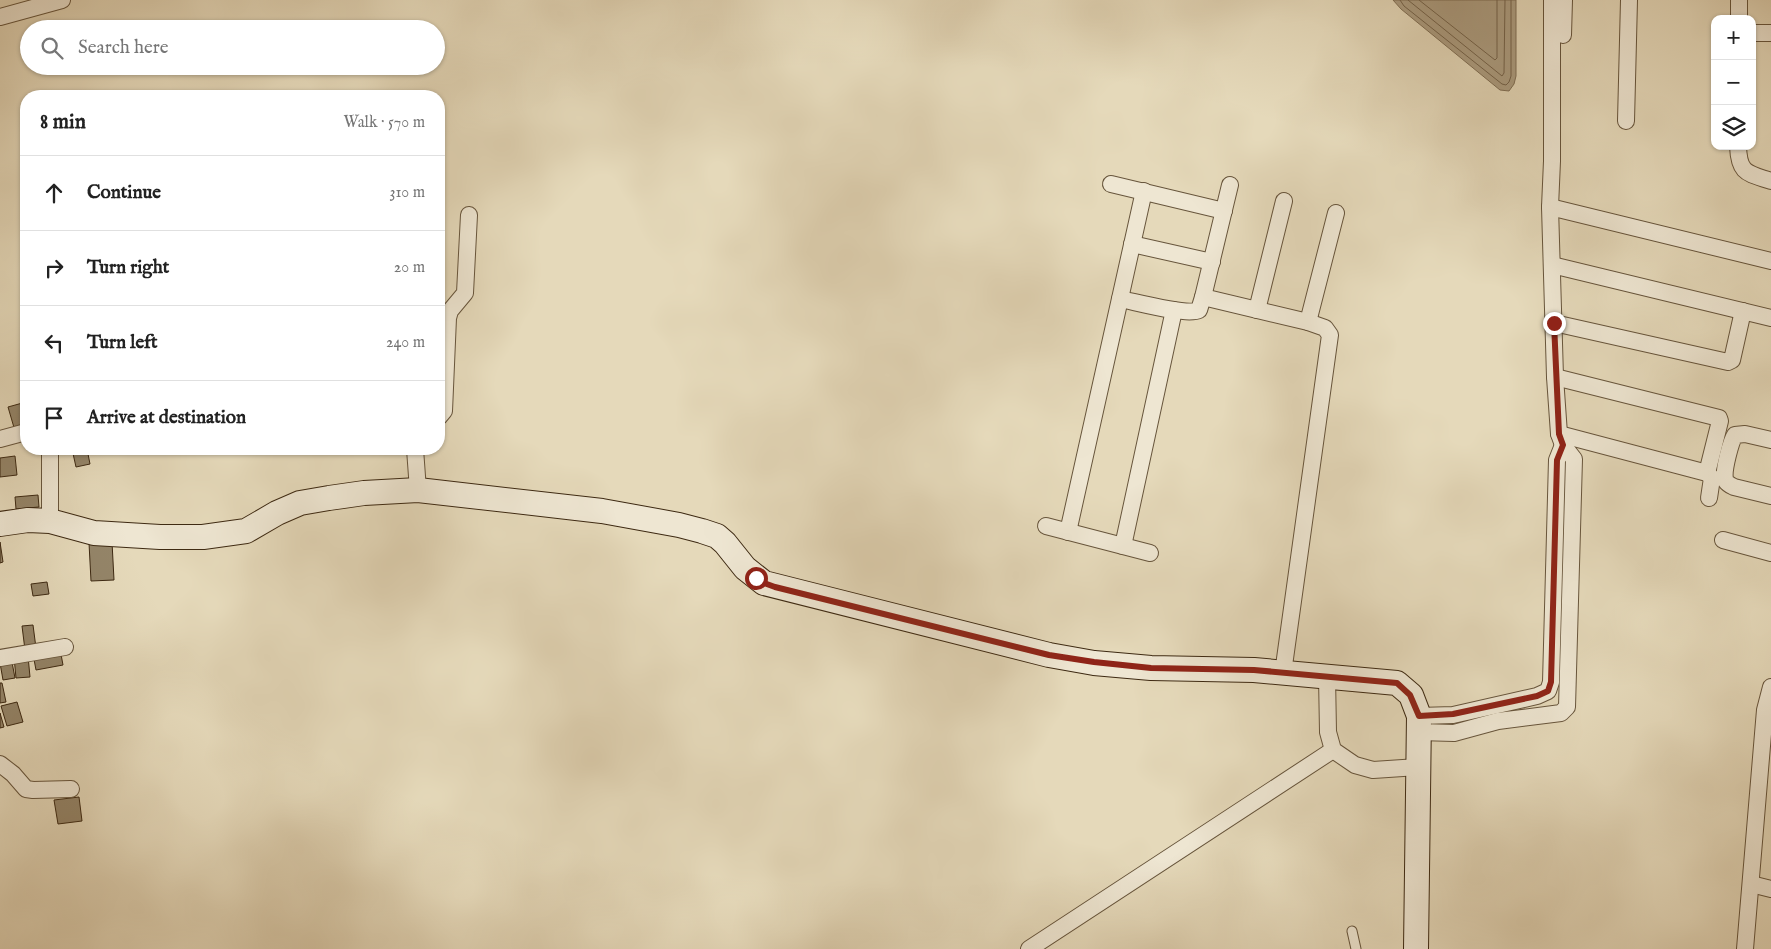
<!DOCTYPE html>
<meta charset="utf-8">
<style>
body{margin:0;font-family:"IM FELL English",serif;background:#f6f6f6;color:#222}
.controls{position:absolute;right:15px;top:15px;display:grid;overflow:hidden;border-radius:10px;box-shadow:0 1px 4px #0004}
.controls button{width:45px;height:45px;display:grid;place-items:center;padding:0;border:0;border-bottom:1px solid #e0e0e0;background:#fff;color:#222;font:25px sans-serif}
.stop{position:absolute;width:15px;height:15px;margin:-11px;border:4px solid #8f2418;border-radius:50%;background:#fff}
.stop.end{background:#8f2418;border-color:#fff;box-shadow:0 1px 5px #0008}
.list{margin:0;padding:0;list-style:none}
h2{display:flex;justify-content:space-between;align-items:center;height:65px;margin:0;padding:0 20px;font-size:21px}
h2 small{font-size:16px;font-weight:400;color:#767676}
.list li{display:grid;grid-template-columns:32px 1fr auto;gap:15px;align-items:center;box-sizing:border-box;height:75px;padding:0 20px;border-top:1px solid #e0e0e0}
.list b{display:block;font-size:19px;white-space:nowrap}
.list em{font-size:16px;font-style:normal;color:#767676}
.icon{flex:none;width:28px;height:28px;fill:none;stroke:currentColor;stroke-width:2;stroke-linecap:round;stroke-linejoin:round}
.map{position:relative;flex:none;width:1771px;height:949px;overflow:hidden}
.search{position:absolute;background:#fff;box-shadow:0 1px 4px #0004;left:20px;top:20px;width:425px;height:55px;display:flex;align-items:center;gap:12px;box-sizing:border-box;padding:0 18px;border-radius:28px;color:#767676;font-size:19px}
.panel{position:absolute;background:#fff;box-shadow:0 1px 4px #0004;left:20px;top:90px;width:425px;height:365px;border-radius:20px}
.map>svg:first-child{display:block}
.water{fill:#ac9d81;stroke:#806f55}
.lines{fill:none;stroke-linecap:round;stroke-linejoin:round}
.shore{stroke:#74634a;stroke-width:1}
.building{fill:#948569;stroke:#3d2912}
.lane-casing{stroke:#67553c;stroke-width:11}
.street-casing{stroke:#67553c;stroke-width:18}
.secondary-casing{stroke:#3d2912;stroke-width:26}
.lane{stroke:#eee6d2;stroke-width:9}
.street{stroke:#eee6d2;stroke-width:16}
.secondary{stroke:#eee6d2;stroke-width:24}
.route{stroke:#8f2418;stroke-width:6}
</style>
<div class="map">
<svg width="1771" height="949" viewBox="0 0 1771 949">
<rect width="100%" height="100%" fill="#e5d9ba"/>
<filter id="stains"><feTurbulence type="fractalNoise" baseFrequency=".004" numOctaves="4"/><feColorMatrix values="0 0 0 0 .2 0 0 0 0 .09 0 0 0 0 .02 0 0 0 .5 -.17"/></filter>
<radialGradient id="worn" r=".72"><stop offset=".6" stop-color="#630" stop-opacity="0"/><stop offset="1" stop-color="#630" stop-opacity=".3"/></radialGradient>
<!-- water -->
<polygon class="water" points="1393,0 1516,0 1516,76 1514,84 1509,91 1500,90 1401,9"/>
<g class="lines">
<!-- shore -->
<g class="shore">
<polyline points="1400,0 1404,6 1502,84 1506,85 1509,82 1511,76 1511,0"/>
<polyline points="1408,0 1502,76 1504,73 1505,0"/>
<polyline points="1419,0 1495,60 1497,58 1497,0"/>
</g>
</g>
<!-- building -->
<g class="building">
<polygon points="26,402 26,428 15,431 8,407"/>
<polygon points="72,449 87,449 90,464 76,467"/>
<polygon points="15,456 17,475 0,477 0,458"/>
<polygon points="38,495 39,507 16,509 15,497"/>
<polygon points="0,542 3,562 0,563"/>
<polygon points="112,542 114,580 91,581 89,543"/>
<polygon points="47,582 49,594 33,596 31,584"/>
<polygon points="33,625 36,648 25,650 22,626"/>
<polygon points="60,649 63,665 36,670 33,654"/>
<polygon points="28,656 30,677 16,678 14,657"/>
<polygon points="11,657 15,678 3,680 0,663"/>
<polygon points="0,683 2,683 6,702 0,703"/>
<polygon points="17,702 23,722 7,726 1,706"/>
<polygon points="0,713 4,727 0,728"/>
<polygon points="79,797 82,821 58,824 54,800"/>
</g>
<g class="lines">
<defs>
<polyline id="lane" points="1352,931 1356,949"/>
<g id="street">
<polyline points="0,17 62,0"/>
<polyline points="1739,19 1739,0"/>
<polyline points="1752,33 1771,33"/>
<polyline points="1563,35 1564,0"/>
<polyline points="1626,121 1629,0"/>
<path d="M 1738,146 C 1739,174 1747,173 1771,181"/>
<polyline points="1111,184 1224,211"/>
<polyline points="1550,207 1771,261"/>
<polyline points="1132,244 1212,262"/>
<polyline points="1552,265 1771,318"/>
<polyline points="1203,297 1308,322 1325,328 1330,335 1283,673"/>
<path d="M 1120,299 C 1136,302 1187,316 1199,310 L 1203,297 L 1230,185"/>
<polyline points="1257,310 1284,201"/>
<polyline points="1308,322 1336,213"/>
<polyline points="1554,323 1728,362 1732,360 1743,311"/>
<polyline points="1555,377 1719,418 1720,421 1707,473"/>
<polyline points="439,417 444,411 448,318 450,311 465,293 469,215"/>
<polyline points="1559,434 1707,473 1712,478 1709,498"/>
<polyline points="0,439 26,432"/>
<path d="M 1771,440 L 1745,434 L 1735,435 C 1731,441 1723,470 1725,479 C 1726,483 1730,485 1734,487 L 1771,496"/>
<polyline points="50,449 50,521"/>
<polyline points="415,449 418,490"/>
<polyline points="1046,526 1150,553"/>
<polyline points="1068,532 1144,191"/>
<polyline points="1723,540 1771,553"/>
<polyline points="1123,546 1174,310"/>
<polyline points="0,658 65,647"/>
<polyline points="1327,676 1328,732 1333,750 1355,765 1373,770 1418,767"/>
<polyline points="1419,716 1453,715 1537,696 1548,691 1551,682 1557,460 1563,445"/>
<polyline points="1418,732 1454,733 1498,721 1561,713 1567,707 1574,459 1563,445 1559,434 1555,377 1550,207 1552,161 1552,0"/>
<polyline points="0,764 13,774 26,789 33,790 71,789"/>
<polyline points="1751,884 1771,889"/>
<polyline points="1029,949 1333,750"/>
<polyline points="1745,949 1765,710 1771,687"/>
</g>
<polyline id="secondary" points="0,524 28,520 50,521 94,533 160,537 203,537 246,531 277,513 300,503 329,498 364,493 418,490 602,511 679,525 702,531 717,536 725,543 745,568 764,583 1049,655 1094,663 1151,668 1254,670 1397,683 1411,695 1419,716 1416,949"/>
</defs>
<!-- lane casing -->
<use href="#lane" class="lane-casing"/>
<!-- street casing -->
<use href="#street" class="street-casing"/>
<!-- secondary casing -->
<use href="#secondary" class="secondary-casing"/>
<!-- lane -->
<use href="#lane" class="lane"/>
<!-- street -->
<use href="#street" class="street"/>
<!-- secondary -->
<use href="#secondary" class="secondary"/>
</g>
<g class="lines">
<!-- route -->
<polyline class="route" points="756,578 764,583 775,587 1049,655 1094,662 1151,668 1254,670 1397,683 1410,695 1419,716 1453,714 1537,696 1548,691 1551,682 1557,460 1563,445 1559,434 1554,323"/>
</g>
<rect width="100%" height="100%" filter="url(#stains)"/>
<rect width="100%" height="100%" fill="url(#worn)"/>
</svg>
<div class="controls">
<button>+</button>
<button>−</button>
<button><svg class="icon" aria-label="layers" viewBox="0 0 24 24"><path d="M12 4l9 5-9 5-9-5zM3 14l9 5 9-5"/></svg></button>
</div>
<div class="stop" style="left:756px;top:578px"></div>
<div class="stop end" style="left:1554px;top:323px"></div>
<div class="search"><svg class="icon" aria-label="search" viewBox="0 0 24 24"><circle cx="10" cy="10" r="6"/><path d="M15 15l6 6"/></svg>Search here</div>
<section class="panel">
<h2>8 min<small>Walk · 570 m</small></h2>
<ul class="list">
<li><svg class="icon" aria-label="ahead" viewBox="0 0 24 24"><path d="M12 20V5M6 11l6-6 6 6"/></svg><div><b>Continue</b></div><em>310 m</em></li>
<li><svg class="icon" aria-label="right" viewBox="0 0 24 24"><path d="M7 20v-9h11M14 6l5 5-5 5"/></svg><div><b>Turn right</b></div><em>20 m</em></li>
<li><svg class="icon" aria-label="left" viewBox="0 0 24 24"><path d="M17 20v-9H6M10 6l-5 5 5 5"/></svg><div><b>Turn left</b></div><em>240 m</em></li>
<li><svg class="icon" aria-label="arrive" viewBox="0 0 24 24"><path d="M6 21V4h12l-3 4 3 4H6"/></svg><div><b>Arrive at destination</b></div></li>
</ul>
</section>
</div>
